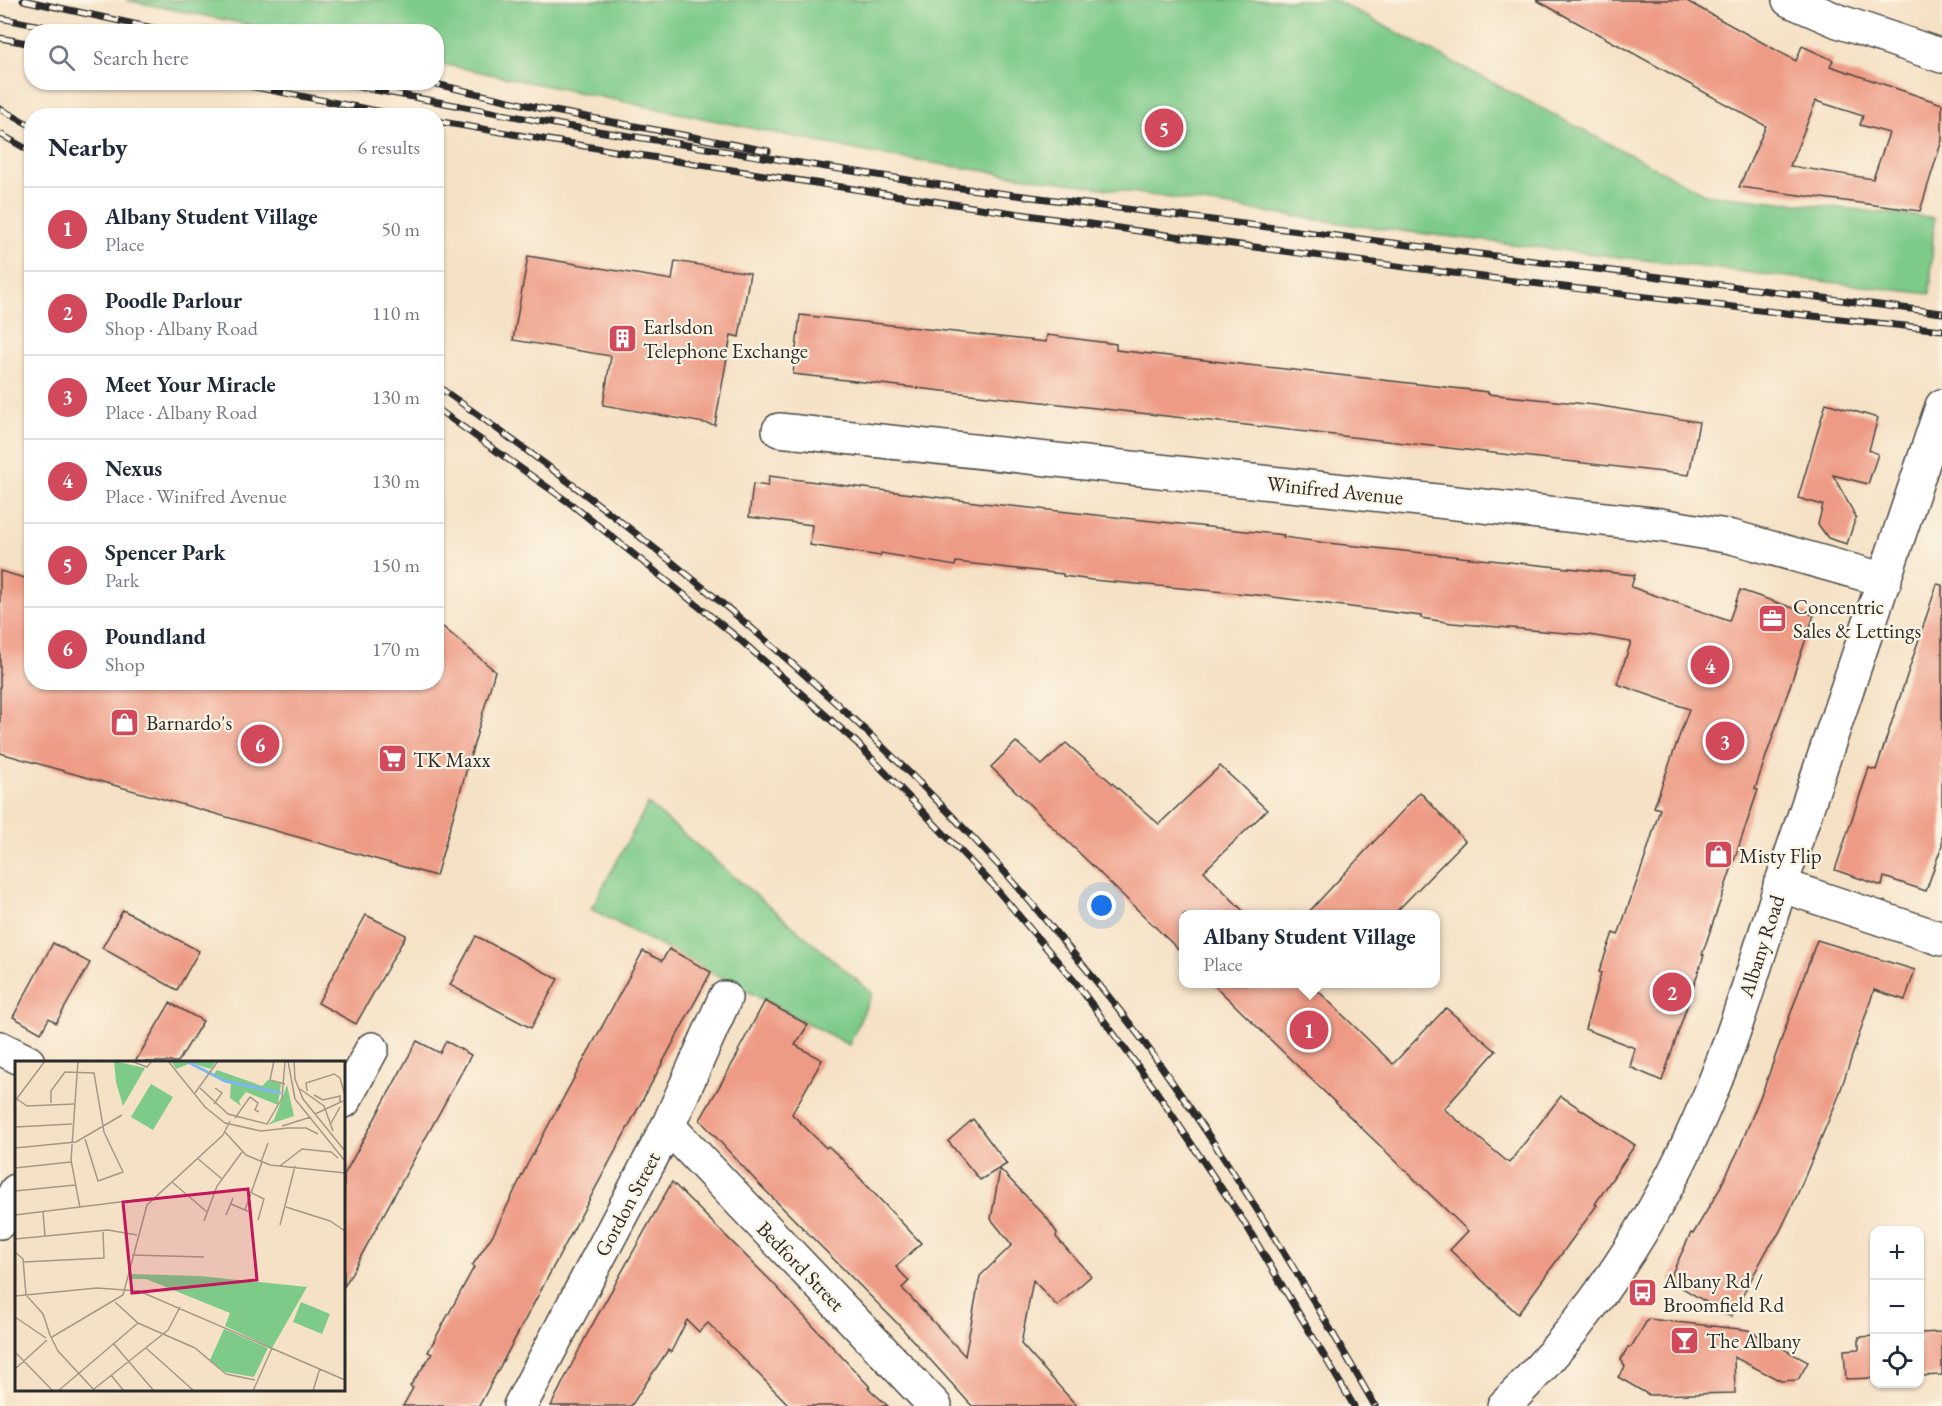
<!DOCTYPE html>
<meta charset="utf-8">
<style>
body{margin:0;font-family:"EB Garamond",serif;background:#f2f2f3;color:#1f2937}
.controls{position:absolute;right:18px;bottom:18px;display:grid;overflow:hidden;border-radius:12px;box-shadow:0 2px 4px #0004}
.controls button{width:54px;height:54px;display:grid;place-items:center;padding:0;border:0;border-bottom:2px solid #e0e1e3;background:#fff;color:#1f2937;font:30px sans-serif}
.you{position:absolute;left:1102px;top:906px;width:21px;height:21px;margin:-15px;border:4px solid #fff;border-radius:50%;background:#1a73e8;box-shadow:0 0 0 9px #1a73e833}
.badge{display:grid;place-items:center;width:39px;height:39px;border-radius:50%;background:#d1495b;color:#fff;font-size:20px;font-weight:700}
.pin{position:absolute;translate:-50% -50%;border:3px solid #fff;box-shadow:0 2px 6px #0006}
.popup{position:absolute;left:1179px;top:910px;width:261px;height:78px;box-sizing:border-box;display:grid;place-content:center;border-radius:12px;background:#fff;filter:drop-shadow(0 2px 4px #0005);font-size:20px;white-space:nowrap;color:#747a83}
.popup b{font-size:22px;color:#1f2937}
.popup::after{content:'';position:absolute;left:50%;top:100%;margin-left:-12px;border:12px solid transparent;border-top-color:#fff}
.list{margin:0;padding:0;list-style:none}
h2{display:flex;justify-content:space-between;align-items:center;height:78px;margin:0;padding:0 24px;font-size:26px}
h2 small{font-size:20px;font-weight:400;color:#747a83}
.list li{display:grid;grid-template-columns:39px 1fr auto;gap:18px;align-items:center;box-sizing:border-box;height:84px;padding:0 24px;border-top:2px solid #e0e1e3}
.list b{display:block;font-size:22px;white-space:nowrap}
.list p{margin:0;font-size:20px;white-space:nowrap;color:#747a83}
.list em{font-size:20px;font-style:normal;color:#747a83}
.icon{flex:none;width:33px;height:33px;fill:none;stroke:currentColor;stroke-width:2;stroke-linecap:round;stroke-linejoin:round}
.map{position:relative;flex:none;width:1942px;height:1406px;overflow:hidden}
.search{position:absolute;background:#fff;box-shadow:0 2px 4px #0004;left:24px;top:24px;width:420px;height:66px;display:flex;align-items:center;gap:15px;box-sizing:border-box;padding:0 21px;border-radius:24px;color:#747a83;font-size:22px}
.panel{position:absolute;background:#fff;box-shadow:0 2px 4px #0004;left:24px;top:108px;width:420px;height:582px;border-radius:24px}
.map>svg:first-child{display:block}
.green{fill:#7dca89;stroke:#547a5a;stroke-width:1.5}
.building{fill:#ee9b85;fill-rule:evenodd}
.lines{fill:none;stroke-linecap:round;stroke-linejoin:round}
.minor-casing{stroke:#494642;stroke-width:36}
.tertiary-casing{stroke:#494642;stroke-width:36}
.minor{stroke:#fff;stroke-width:33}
.tertiary{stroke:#fff;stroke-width:33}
.rail-casing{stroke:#2b2b2b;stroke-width:7}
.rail{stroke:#fcf5e5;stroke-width:4.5;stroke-dasharray:14;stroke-linecap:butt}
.labels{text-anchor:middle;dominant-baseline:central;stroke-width:4.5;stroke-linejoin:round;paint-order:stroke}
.poi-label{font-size:21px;fill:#2b2b2b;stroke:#fcf5e5;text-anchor:start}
.street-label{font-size:21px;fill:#2b2b2b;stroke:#fcf5e5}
.inset-river{fill:none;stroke:#7db7ee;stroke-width:3}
.inset-road{fill:none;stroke:#a49887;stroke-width:1.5}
.view{fill:#c2185b;fill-opacity:0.15;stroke:#c2185b;stroke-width:3}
.inset-edge{fill:none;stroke:#2b2b2b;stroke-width:3}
</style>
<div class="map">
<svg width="1942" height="1406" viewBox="0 0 1942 1406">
<rect width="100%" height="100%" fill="#fcf5e5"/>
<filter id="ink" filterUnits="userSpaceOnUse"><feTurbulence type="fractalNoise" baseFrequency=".0167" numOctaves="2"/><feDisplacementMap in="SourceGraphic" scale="12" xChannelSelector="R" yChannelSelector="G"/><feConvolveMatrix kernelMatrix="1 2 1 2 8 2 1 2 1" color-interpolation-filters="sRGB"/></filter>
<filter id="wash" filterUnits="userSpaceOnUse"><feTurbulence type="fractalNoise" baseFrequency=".008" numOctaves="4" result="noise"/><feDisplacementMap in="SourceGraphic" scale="24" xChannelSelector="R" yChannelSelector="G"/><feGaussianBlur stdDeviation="1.35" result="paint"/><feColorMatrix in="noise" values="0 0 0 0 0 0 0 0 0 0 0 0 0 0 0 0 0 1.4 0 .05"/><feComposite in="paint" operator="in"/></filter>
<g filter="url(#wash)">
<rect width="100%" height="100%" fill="#f5e1c5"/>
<!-- green -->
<g class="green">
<polygon points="126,0 1335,0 1705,194 1934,218 1930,294 1368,227 891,157 437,63 436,32 281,31"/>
<polygon points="648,804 872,993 849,1045 591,909"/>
</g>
<g id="blocks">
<!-- building -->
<g class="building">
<path d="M 1536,0 L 1685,0 L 1796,61 L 1802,46 L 1833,60 L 1830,66 L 1942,104 L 1942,140 L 1920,211 L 1739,187 L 1766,126 ZM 1816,101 L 1863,116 L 1860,125 L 1889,133 L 1873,179 L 1790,166 Z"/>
<polygon points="528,256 672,280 675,261 750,273 739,337 731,335 715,425 603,405 611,356 513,340"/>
<polygon points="800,315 1046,342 1047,335 1116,344 1116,350 1488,392 1488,394 1595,405 1699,422 1689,475 793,374"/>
<polygon points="1826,403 1878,418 1869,450 1878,454 1868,484 1833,475 1856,517 1847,544 1828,538 1818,524 1823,505 1798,498"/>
<polygon points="769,476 983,503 1284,535 1283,537 1327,543 1635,575 1631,587 1729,621 1740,590 1814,615 1755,789 1758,790 1702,955 1704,955 1662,1081 1630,1067 1635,1048 1585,1029 1601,973 1599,972 1613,933 1618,935 1644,861 1660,809 1654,807 1689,709 1617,684 1631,642 1589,635 1452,623 1421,618 1421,616 1258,595 1092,580 1063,576 1063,574 956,562 955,566 881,553 880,556 810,545 812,525 749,517 753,484 768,486"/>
<polygon points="0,571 32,580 32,682 436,682 436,621 495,671 436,876 0,753"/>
<polygon points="1937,584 1942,585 1942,845 1926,891 1884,877 1882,886 1835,870 1869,768 1876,770"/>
<polygon points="1016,742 1042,765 1066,743 1159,824 1220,766 1267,810 1204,871 1247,915 1183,915 1183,954 991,767"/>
<polygon points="1420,792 1465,841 1393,915 1306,915"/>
<polygon points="123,910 199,951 177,990 102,948"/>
<polygon points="366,915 406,935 356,1024 318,1003"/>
<polygon points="476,936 558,979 531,1028 450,985"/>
<polygon points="1817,940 1915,970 1905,1000 1874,990 1838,1098 1795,1200 1779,1233 1767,1250 1731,1317 1669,1280 1691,1233 1693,1234 1718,1192 1739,1149 1765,1085"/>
<polygon points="53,943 90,963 56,1023 49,1018 41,1033 13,1017"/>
<polygon points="669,949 711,972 479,1406 403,1406 413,1388 410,1386 432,1354 428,1352 474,1267 472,1266 494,1233 528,1163 643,951 662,961"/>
<polygon points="1213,984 1311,984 1393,1064 1446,1008 1496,1051 1444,1109 1509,1163 1561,1096 1635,1145 1595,1204 1597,1205 1518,1314 1450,1250 1468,1231"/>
<polygon points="765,1001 808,1025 795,1045 822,1060 792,1114 826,1148 828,1146 839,1156 921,1243 896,1267 909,1281 902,1288 965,1356 980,1276 1012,1245 991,1219 1000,1169 1047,1218 1057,1233 1056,1237 1091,1276 1057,1306 1033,1280 1021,1344 1077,1406 972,1406 897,1323 758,1183 700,1120 739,1052 738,1051"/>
<polygon points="170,1003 203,1021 178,1062 135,1062"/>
<polygon points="417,1041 440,1053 446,1041 471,1055 344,1287 344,1175"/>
<polygon points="973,1119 1007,1164 980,1180 948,1141"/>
<polygon points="672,1182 771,1281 870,1387 868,1388 888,1406 790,1406 708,1323 699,1332 687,1320 671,1352 668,1350 631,1406 551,1406 585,1338"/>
<polygon points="1648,1319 1748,1330 1808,1362 1798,1380 1781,1381 1734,1357 1735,1393 1649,1395 1618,1377 1625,1367 1621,1359 1628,1347 1631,1347"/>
<polygon points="1942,1332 1942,1375 1920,1376 1920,1333"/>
<polygon points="1875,1336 1875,1378 1846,1379 1844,1350 1859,1349 1859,1337"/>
</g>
</g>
</g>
<g filter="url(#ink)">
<use href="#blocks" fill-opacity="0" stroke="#494642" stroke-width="1.5"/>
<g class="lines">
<defs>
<g id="minor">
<polyline points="1789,0 1838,21 1942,56"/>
<polyline points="779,430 1660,525 1732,537 1885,580"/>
<polyline points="1780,885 1942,939"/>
<polyline points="0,1048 28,1062"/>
<polyline points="344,1101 372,1049"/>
<polyline points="668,1126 935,1406"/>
<polyline points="0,1222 16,1191"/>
<polyline points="520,1406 668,1126 725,998"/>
</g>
<path id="tertiary" d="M 1504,1406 C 1594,1317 1662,1211 1710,1094 C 1742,1017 1763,936 1790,858 C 1841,707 1892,557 1942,406"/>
</defs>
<!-- minor casing -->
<use href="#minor" class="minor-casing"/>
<!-- tertiary casing -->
<use href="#tertiary" class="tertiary-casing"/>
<!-- minor -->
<use href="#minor" class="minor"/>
<!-- tertiary -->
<use href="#tertiary" class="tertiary"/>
<defs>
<g id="rail">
<polyline points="23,0 171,32"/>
<polyline points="0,18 72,32"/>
<polyline points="0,38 32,44"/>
<polyline points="229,82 403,116"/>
<polyline points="333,82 566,126 953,187 1942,313"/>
<polyline points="427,82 544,109 768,151"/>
<polyline points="0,109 32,126"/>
<path d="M 436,121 C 936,207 1438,277 1942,330"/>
<polyline points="0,134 32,152"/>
<path d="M 436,385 C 640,529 834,685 1002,869 C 1021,890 1039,912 1057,934 C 1093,977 1129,1020 1161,1066 C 1238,1175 1309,1290 1375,1406"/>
<polyline points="436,408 571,504 738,638 856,742 992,884 1076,983 1154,1088 1246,1225 1354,1406"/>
</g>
</defs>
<!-- rail casing -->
<use href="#rail" class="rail-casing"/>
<!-- rail -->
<use href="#rail" class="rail"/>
</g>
</g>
<!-- icons -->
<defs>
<symbol id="building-square" viewBox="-11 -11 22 22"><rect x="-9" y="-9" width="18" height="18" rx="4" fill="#d1495b" stroke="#fcf5e5"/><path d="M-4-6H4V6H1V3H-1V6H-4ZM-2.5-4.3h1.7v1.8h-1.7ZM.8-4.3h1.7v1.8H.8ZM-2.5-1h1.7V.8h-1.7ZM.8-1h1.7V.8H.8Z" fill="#fff"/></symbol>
<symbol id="office-square" viewBox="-11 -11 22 22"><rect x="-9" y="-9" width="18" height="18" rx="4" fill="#d1495b" stroke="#fcf5e5"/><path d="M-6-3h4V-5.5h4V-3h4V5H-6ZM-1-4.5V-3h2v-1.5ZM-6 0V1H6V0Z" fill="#fff"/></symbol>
<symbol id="shop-square" viewBox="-11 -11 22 22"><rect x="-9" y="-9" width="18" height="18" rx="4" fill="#d1495b" stroke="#fcf5e5"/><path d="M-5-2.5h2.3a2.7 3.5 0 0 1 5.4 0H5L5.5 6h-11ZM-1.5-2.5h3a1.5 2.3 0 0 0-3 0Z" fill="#fff"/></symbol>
<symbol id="supermarket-square" viewBox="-11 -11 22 22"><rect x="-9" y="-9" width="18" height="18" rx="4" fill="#d1495b" stroke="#fcf5e5"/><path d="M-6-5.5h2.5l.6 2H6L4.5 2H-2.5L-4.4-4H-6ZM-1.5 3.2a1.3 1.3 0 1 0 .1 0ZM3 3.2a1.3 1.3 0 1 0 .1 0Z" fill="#fff"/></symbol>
<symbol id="bus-square" viewBox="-11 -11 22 22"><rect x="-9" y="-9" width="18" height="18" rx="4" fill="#d1495b" stroke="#fcf5e5"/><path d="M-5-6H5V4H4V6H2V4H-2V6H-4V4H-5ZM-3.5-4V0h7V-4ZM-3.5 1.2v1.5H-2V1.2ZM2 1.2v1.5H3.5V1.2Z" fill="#fff"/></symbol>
<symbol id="bar-square" viewBox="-11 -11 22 22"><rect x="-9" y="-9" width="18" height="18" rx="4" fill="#d1495b" stroke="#fcf5e5"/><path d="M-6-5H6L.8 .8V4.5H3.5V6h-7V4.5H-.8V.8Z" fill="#fff"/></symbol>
</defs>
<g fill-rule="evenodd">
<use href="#building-square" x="606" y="322" width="33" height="33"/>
<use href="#office-square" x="1756" y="602" width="33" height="33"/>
<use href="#shop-square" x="108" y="706" width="33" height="33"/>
<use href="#supermarket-square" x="376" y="742" width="33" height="33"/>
<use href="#shop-square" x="1702" y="838" width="33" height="33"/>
<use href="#bus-square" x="1626" y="1276" width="33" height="33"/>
<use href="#bar-square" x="1668" y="1324" width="33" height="33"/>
</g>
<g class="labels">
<!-- poi labels -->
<g class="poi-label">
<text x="643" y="326">Earlsdon<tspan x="643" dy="24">Telephone Exchange</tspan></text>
<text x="1793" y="606">Concentric<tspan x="1793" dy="24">Sales &amp; Lettings</tspan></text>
<text x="146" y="722">Barnardo's</text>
<text x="413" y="759">TK Maxx</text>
<text x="1739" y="855">Misty Flip</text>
<text x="1663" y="1280">Albany Rd /<tspan x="1663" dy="24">Broomfield Rd</tspan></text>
<text x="1706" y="1340">The Albany</text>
</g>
<!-- street labels -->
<g class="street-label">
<text transform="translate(1335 490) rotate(6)">Winifred Avenue</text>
<text transform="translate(1761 946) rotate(-72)">Albany Road</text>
<text transform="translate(627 1204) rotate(-62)">Gordon Street</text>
<text transform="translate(801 1266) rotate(46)">Bedford Street</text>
</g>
</g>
<!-- overview -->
<g transform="translate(15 1061)">
<rect width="330" height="330" fill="#f5e1c5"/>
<path d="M 99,0 L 130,7 L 108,45 L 101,21 ZM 156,0 L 201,0 L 196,8 L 176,2 L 161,8 ZM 202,9 L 247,25 L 253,19 L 266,23 L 263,44 L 231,31 L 224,40 L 226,45 L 215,37 L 216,23 L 198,14 ZM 136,23 L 158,36 L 138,69 L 116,56 ZM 272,24 L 279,55 L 252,64 L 259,59 ZM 116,213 L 184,215 L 292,226 L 257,287 L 210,265 L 215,252 L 131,218 L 116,218 ZM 286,241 L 315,253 L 307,273 L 278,261 ZM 209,268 L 253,287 L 239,316 L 210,311 L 195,299 Z" fill="#7dca89"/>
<path class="inset-river" d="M 171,0 L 210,20 L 266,32"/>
<path class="inset-road" d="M 63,0 L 56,99 L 65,147M 116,0 L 132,6 L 137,0M 153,0 L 190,46 L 210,62 L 246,70 L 273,67M 259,0 L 255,19 L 270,23M 273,0 L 280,38 L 330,100M 279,0 L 280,18 L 288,38 L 330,90M 185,27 L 213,53 L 252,63 L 267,37 L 270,0M 285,28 L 309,45 L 318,70M 292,30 L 291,22 L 319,13 L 325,17 L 330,35M 180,32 L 203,0M 299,34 L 308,39 L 325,35 L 325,42M 2,38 L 12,45 L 59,43M 0,40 L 30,0M 36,42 L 36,30 L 50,11 L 79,12 L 89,71 L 108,111 L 83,120 L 70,78M 199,43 L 207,32 L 200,27M 300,53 L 328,40M 220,57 L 235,36 L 243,42 L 240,49 L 244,51M 315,64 L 325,46M 267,65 L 296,56M 0,66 L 57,63M 271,67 L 291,67 L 303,73M 210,71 L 231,94 L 255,104 L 330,112M 0,87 L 61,81 L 107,54M 182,97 L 207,118M 246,101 L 253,82M 265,105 L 287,88 L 316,91 L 323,97M 0,107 L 56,101M 157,121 L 192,151M 0,130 L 60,124M 235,131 L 249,138 L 243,159M 216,143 L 237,152M 271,146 L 315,160 L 330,170M 230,149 L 247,101M 28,151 L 30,175M 0,154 L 137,137M 211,154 L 218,137M 189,160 L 202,125 L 227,91M 265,164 L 280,105M 0,178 L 93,169 L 122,174M 0,191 L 8,198 L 11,234 L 28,253 L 35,274M 117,194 L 189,196M 8,201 L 89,197 L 88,169M 0,235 L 82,227 L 124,230 L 330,319M 100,241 L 123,262 L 180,287 L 211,313 L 240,319M 0,256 L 31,277M 35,274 L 43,290 L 80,330M 37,276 L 108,234 L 132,144 L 208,74 L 215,60M 98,282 L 139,330M 131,287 L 179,330M 0,291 L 38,330M 0,308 L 32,279M 96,314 L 109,330M 79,328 L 153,269 L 165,246M 43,330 L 123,262M 238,330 L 257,287M 298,330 L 305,307"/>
<path class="view" d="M 233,128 L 242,219 L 117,232 L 108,141 Z"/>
<rect width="330" height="330" class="inset-edge"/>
</g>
</svg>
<div class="controls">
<button>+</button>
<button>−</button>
<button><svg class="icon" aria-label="locate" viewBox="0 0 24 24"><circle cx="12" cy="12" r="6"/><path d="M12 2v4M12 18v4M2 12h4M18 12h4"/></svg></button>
</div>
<div class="you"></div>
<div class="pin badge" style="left:1309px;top:1030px">1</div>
<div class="popup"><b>Albany Student Village</b>Place</div>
<div class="pin badge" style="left:1672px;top:992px">2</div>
<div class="pin badge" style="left:1725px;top:741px">3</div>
<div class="pin badge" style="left:1710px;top:665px">4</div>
<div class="pin badge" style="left:1164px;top:128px">5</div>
<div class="pin badge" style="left:260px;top:744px">6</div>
<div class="search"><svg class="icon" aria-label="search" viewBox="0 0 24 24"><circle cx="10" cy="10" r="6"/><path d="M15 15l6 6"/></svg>Search here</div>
<section class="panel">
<h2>Nearby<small>6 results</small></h2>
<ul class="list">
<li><span class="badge">1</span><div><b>Albany Student Village</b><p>Place</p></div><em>50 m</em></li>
<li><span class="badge">2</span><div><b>Poodle Parlour</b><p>Shop · Albany Road</p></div><em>110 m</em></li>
<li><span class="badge">3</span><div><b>Meet Your Miracle</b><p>Place · Albany Road</p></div><em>130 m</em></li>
<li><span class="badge">4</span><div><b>Nexus</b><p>Place · Winifred Avenue</p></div><em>130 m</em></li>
<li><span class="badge">5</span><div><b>Spencer Park</b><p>Park</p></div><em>150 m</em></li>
<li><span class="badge">6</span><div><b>Poundland</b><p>Shop</p></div><em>170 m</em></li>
</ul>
</section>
</div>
